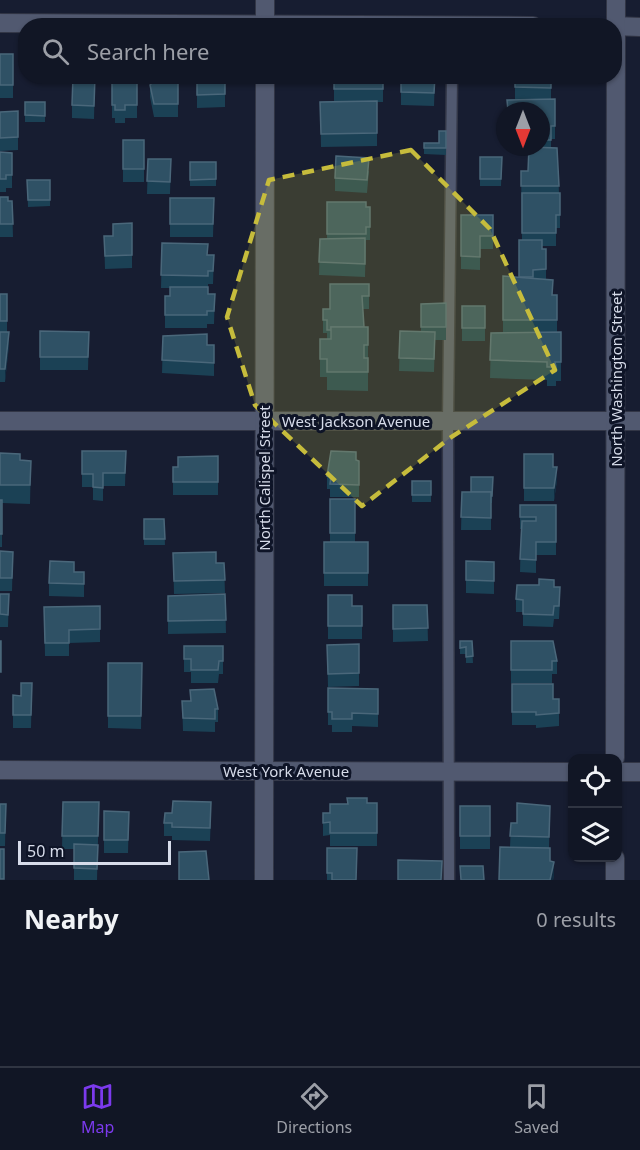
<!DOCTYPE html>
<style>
body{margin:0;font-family:"Noto Sans",sans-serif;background:#1e2332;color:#f1f3f6}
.controls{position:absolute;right:18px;bottom:18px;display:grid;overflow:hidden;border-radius:12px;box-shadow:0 2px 4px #0004}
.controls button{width:54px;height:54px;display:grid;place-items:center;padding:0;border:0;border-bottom:2px solid #303542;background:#111625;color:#f1f3f6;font:30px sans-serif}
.compass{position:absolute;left:496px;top:102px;width:54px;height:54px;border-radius:50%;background:#111625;box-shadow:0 2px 4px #0004;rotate:180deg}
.scale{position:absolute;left:18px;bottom:15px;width:153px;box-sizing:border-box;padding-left:6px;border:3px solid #d7dcea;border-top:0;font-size:16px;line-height:21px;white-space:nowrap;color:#d7dcea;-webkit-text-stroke:4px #0e1427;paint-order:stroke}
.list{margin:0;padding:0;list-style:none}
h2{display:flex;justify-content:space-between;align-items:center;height:78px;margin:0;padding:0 24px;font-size:26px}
h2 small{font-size:20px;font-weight:400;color:#9c9fa7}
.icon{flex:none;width:33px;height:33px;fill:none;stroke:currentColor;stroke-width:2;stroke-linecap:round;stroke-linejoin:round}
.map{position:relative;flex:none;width:640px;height:880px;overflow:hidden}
.search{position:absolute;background:#111625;box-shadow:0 2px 4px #0004;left:18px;right:18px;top:18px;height:66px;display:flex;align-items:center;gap:15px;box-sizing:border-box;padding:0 21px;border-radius:24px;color:#9c9fa7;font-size:22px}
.sheet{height:186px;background:#111625}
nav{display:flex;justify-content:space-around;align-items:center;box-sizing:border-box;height:84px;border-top:2px solid #303542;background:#111625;font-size:16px;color:#9c9fa7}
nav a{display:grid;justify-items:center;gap:3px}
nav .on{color:#7c3aed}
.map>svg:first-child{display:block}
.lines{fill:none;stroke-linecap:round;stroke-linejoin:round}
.service-casing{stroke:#323646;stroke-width:13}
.minor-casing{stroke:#323646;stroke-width:20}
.secondary-casing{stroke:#323646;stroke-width:20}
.service{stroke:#515970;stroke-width:10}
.minor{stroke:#515970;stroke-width:18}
.secondary{stroke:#515970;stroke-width:18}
.wall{fill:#1b4155}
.shaded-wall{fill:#112b40}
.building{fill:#2f5165;stroke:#4a677a;stroke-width:1.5}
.marked{fill:#c6bc3c;fill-opacity:0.2;stroke:#c6bc3c;stroke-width:4.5;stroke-dasharray:12 8;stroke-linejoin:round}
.labels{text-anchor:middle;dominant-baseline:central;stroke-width:6;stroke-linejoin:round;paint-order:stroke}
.street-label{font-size:15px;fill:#d7dcea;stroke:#0e1427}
</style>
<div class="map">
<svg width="640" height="880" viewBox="0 0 640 880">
<rect width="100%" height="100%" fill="#171d31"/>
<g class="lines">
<defs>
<polyline id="service" points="449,880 448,422 452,76"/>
<g id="minor">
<polyline points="265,0 265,26"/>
<polyline points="0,23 533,26"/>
<polyline points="614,26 640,27"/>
<polyline points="0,421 640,421"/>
<polyline points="0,770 572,772"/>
<polyline points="618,772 640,772"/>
<polyline points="264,880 265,76"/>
</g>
<g id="secondary">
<polyline points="615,758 616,0"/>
<polyline points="615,880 615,858"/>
</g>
</defs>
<!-- service casing -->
<use href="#service" class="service-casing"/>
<!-- minor casing -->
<use href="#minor" class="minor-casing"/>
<!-- secondary casing -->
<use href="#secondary" class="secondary-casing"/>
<!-- service -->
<use href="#service" class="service"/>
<!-- minor -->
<use href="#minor" class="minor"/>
<!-- secondary -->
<use href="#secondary" class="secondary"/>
</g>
<!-- wall -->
<g class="wall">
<rect x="0" y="54" width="13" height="44"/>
<polygon points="95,76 94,119 72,118 72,105"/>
<polygon points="112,76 137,76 137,118 125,118 125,123 115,123 115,118 112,118"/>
<polygon points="178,76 178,117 154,117 150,97 150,85"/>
<polygon points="197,76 225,76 225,107 197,108"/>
<polygon points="334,76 383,76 383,102 377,102 377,146 321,147 320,102 334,101"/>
<polygon points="401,76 435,76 434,106 401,105"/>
<polygon points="515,76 551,76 551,99 555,99 555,139 551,139 551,147 557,148 559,193 560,193 560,228 556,228 556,246 542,246 542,249 546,249 546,279 553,295 557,295 557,332 561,332 561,381 556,381 556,386 547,386 547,380 490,378 491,333 503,332 503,276 519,278 522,240 521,171 528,171 528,153 519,153 519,147 541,147 541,111 515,99"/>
<rect x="25" y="102" width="20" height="20"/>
<polygon points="18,111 18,150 0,151 0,112"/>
<polygon points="446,131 446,155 424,154 424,143 439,143"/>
<rect x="123" y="140" width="21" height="42"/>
<polygon points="0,152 12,153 12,188 6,188 6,192 0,192"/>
<polygon points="480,157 502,157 501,186 480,186"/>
<polygon points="148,159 171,159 170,194 147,194"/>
<rect x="190" y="162" width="26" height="24"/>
<polygon points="369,171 367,193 335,191 335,178"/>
<polygon points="27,180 50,180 50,206 28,207"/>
<polygon points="0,197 8,201 12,201 13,237 0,237"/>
<polygon points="170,198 214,198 213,237 170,237"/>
<polygon points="327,202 370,207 370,240 366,240 365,277 319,275 320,239 327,239"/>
<polygon points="461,215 493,215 493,249 480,249 480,270 461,269"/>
<polygon points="132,223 132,268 105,269 104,236 113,236"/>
<polygon points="162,243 208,255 214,255 213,284 208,284 208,294 215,294 214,324 207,324 207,328 165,328 165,296 170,296 170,288 161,288"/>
<polygon points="369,284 369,309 363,309 364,327 368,327 368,391 327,390 327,377 320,377 320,339 327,339 327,333 323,333 323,309 330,309"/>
<polygon points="0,294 7,294 7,332 9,345 5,382 0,382"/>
<polygon points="446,303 446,340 435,340 434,372 399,371 400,331 421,332 421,304"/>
<rect x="462" y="306" width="23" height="35"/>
<polygon points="40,331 89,332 88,370 40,370"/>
<polygon points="163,336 207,345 214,345 214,376 162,373"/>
<polygon points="82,451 126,451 125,486 103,486 103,501 93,500 93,487 82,487"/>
<polygon points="0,453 20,460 31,461 30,504 2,503 2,547 0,547"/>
<polygon points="524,454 557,480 554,501 524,501"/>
<polygon points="218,456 218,495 173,495 173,467 178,467"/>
<polygon points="356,460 359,461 359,497 330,497 330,489 327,489 327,476"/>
<polygon points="493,477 492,503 491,503 491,530 461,530 462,492 471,492"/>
<rect x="412" y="481" width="19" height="21"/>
<polygon points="330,499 355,499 355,542 368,542 368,586 324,586 324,542 330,542"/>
<polygon points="520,505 556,505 556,555 536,555 536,573 520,572 521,529 520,529"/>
<polygon points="144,519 164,519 165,545 144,545"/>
<polygon points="0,551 13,552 12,591 0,591"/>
<polygon points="173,553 216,563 224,563 225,593 174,594"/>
<polygon points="466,561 494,562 494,594 466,593"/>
<polygon points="74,572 84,572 84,597 49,596 49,583"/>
<polygon points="554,587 560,600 559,619 554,619 553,627 523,626 523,612 516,612 516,599"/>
<polygon points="0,594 9,594 8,627 0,627"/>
<polygon points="225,594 226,633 168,634 168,596"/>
<polygon points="328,595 352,606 362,606 362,639 328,639"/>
<polygon points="393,605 427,605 428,641 393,642"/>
<polygon points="100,606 100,642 69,643 69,656 45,656 44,607"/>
<polygon points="460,641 472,641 473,663 466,663 466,654 460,654"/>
<polygon points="511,641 557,661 557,674 552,674 552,683 511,683"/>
<polygon points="359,644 359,686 328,687 327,645"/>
<polygon points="184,646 223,646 223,674 219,674 218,683 191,683 191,672 184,672"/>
<polygon points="108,663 142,663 141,729 108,728"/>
<polygon points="32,683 31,728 13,728 13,695 21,696"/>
<polygon points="512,684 553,699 559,699 559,726 536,728 536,725 512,725"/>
<polygon points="328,688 378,689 378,727 352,726 352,732 332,732 332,725 328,725"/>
<polygon points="182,701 218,709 218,722 215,722 215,732 183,731"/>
<polygon points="63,802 99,802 97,880 74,880 74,849 62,849"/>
<polygon points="367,803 377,803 377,846 330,846 330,835 323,836 323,813 330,813"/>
<polygon points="0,804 6,804 5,846 0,846"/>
<rect x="460" y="806" width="30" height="43"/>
<polygon points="550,806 549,848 550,861 554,875 553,880 499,880 510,847 511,823 517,823"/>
<polygon points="104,811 129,812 128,853 104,853"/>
<polygon points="211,815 210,841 172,840 172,836 164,836 164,823"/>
<polygon points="327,848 357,860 356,880 327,880"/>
</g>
<!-- shaded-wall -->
<g class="shaded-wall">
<polygon points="9,332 9,345 5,382 5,369"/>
<polygon points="557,467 557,480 554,501 554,488"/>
<polygon points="554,862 554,875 553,880 550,880"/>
</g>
<!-- building -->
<g class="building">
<rect x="0" y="54" width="13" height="31"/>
<polygon points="73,76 95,76 94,106 72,105"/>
<polygon points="112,76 137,76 137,105 125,105 125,110 115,110 115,105 112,105"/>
<polygon points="153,76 178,76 178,104 154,104 150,85 153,82"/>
<polygon points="197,76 225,76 225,94 197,95"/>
<rect x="334" y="76" width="49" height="13"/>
<polygon points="401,76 435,76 434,93 401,92"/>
<polygon points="515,76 551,76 551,88 515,87"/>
<polygon points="555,99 555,126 551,126 551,140 541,140 541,111 508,111 507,100"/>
<polygon points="377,101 377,133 321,134 320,102"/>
<polygon points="25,102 45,102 45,116 25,115"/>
<polygon points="18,111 18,137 0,138 0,112"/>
<polygon points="439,131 446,131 446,148 424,148 424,143 439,143"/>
<rect x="123" y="140" width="21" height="29"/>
<polygon points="529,147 557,148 559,186 521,186 521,171 528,171"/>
<polygon points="0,152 12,153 12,175 6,175 6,179 0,179"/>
<polygon points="336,156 369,158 367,180 335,178"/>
<polygon points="480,157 502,157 501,179 480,179"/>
<polygon points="148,159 171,159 170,182 147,181"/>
<polygon points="190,162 216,162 216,179 190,180"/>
<polygon points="27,180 50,180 50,200 28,200"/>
<polygon points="522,193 560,193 560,215 556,215 556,233 522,233"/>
<polygon points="0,197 8,197 8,201 12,201 13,224 0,224"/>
<polygon points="170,198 214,198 213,224 170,224"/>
<polygon points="327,202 366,202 366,207 370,207 370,227 366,227 366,234 327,234"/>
<polygon points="461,215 493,215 493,236 480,236 480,257 461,256"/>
<polygon points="132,223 132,255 105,256 104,236 113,236 113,224"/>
<polygon points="365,238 365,264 319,262 320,239"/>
<polygon points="519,240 542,240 542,249 546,249 546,269 533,270 533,277 519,277"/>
<polygon points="162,243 208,244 207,255 214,255 213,271 208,271 208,276 161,275"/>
<polygon points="503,276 553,280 552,295 557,295 557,320 503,320"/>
<polygon points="330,284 369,284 369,296 362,296 364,327 331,327 331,330 327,330 327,320 323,320 323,309 330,309"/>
<polygon points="170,287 208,287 208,294 215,294 214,311 207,311 207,315 165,315 165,296 170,296"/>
<rect x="0" y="294" width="7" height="27"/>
<polygon points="446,303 446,327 421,327 421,304"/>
<rect x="462" y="306" width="23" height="22"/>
<polygon points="331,327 368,327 368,345 364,345 364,358 368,358 368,372 327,372 327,359 320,359 320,339 331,339"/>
<polygon points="40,331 89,332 88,357 40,357"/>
<polygon points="400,331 435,332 434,359 399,358"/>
<polygon points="0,332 9,332 5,369 0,369"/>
<polygon points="561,332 561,362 555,362 556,367 547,367 547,362 490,360 491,333"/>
<polygon points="207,334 207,345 214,345 214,363 162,360 163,336"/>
<polygon points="82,451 126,451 125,473 103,473 103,488 93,487 93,474 82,474"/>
<polygon points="331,451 356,452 356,460 359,461 359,485 330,484 331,476 327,476"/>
<polygon points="0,453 20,454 20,460 31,461 30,485 0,485"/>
<polygon points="524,454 553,454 553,467 557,467 554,488 524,488"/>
<polygon points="218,456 218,482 173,482 173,467 178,467 178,457"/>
<polygon points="471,477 493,477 492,496 491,496 491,492 471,492"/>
<rect x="412" y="481" width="19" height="14"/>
<polygon points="462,492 491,492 491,518 461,517"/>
<rect x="330" y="499" width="25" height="34"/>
<rect x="0" y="500" width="2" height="34"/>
<polygon points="520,505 556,505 556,542 536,542 536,560 520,559 522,521 536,521 536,517 520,517"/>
<polygon points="144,519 164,519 165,539 144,539"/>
<rect x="324" y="542" width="44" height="31"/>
<polygon points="0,551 13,552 12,578 0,578"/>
<polygon points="216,552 216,563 224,563 225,580 174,581 173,553"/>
<polygon points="50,561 74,562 74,572 84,572 84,584 49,583"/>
<polygon points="466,561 494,562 494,581 466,580"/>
<polygon points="539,579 554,580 554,587 560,587 559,606 554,606 553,615 523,614 523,600 516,599 517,585 539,585"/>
<polygon points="0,594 9,594 8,615 0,614"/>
<polygon points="225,594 226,620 168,621 168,596"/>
<polygon points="328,595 352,595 352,606 362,606 362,626 328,626"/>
<polygon points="393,605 427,605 428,628 393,629"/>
<polygon points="100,606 100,629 69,630 69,643 45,643 44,607"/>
<rect x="0" y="641" width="1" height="31"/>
<polygon points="460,641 472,641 473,656 466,657 466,647 460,648"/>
<polygon points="511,641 553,641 557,661 552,661 552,670 511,670"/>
<polygon points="359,644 359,673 328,674 327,645"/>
<polygon points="184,646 223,646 223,661 219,661 218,670 191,670 191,659 184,659"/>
<polygon points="108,663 142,663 141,716 108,716"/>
<polygon points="21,683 32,683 31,715 13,715 13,695 21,696"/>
<polygon points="512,684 553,684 553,699 559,699 559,713 536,715 536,712 512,712"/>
<polygon points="328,688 378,689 378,714 352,713 352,719 332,719 332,712 328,712"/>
<polygon points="214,689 218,709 215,709 215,719 183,718 182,701 191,701 190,690"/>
<polygon points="347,798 367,798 367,803 377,803 377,833 330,833 330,822 323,823 323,813 330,813 330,804 348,804"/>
<polygon points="173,801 211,802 210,828 172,827 172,823 164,823 165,813 172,813"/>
<polygon points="63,802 99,802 98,836 62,836"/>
<polygon points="517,803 550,806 549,837 510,836 511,823 517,823"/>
<polygon points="0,804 6,804 5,833 0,833"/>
<rect x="460" y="806" width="30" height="30"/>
<polygon points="104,811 129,812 128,840 104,840"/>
<polygon points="74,844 98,845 97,869 74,868"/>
<polygon points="500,847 550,848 550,861 554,862 550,880 499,880"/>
<polygon points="327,848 357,848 356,880 332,880 332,873 327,873"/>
<rect x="0" y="849" width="4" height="30"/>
<polygon points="206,851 209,880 179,880 179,852"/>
<polygon points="398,860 442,861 441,880 398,880"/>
<polygon points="460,866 483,866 484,880 461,880"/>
</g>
<!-- marked area -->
<path class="marked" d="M 411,150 L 490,229 L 555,370 L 450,438 L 362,506 L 255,405 L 227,317 L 269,180 Z"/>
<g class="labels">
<!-- street labels -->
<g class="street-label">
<text transform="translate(616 379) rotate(-90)">North Washington Street</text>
<text x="356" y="421">West Jackson Avenue</text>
<text transform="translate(264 478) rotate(-90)">North Calispel Street</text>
<text x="286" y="771">West York Avenue</text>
</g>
</g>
</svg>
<div class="controls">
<button><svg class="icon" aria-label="locate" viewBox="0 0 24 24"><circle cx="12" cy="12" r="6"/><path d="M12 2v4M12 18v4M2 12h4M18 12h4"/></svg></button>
<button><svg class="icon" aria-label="layers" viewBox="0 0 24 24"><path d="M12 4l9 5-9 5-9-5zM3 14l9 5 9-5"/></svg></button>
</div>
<svg class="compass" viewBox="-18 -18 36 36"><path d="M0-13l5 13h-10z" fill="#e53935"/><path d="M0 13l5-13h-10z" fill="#9c9fa7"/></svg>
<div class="scale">50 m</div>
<div class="search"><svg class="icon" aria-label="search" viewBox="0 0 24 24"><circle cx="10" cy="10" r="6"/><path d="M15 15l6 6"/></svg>Search here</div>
</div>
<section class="sheet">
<h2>Nearby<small>0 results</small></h2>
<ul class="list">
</ul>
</section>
<nav>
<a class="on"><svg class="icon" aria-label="map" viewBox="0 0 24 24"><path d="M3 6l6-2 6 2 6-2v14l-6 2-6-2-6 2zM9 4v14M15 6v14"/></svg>Map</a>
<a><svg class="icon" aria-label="directions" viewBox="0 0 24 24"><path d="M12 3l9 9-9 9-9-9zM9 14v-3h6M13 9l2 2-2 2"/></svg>Directions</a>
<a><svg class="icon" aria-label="saved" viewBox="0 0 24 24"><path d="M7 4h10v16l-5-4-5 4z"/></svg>Saved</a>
</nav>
